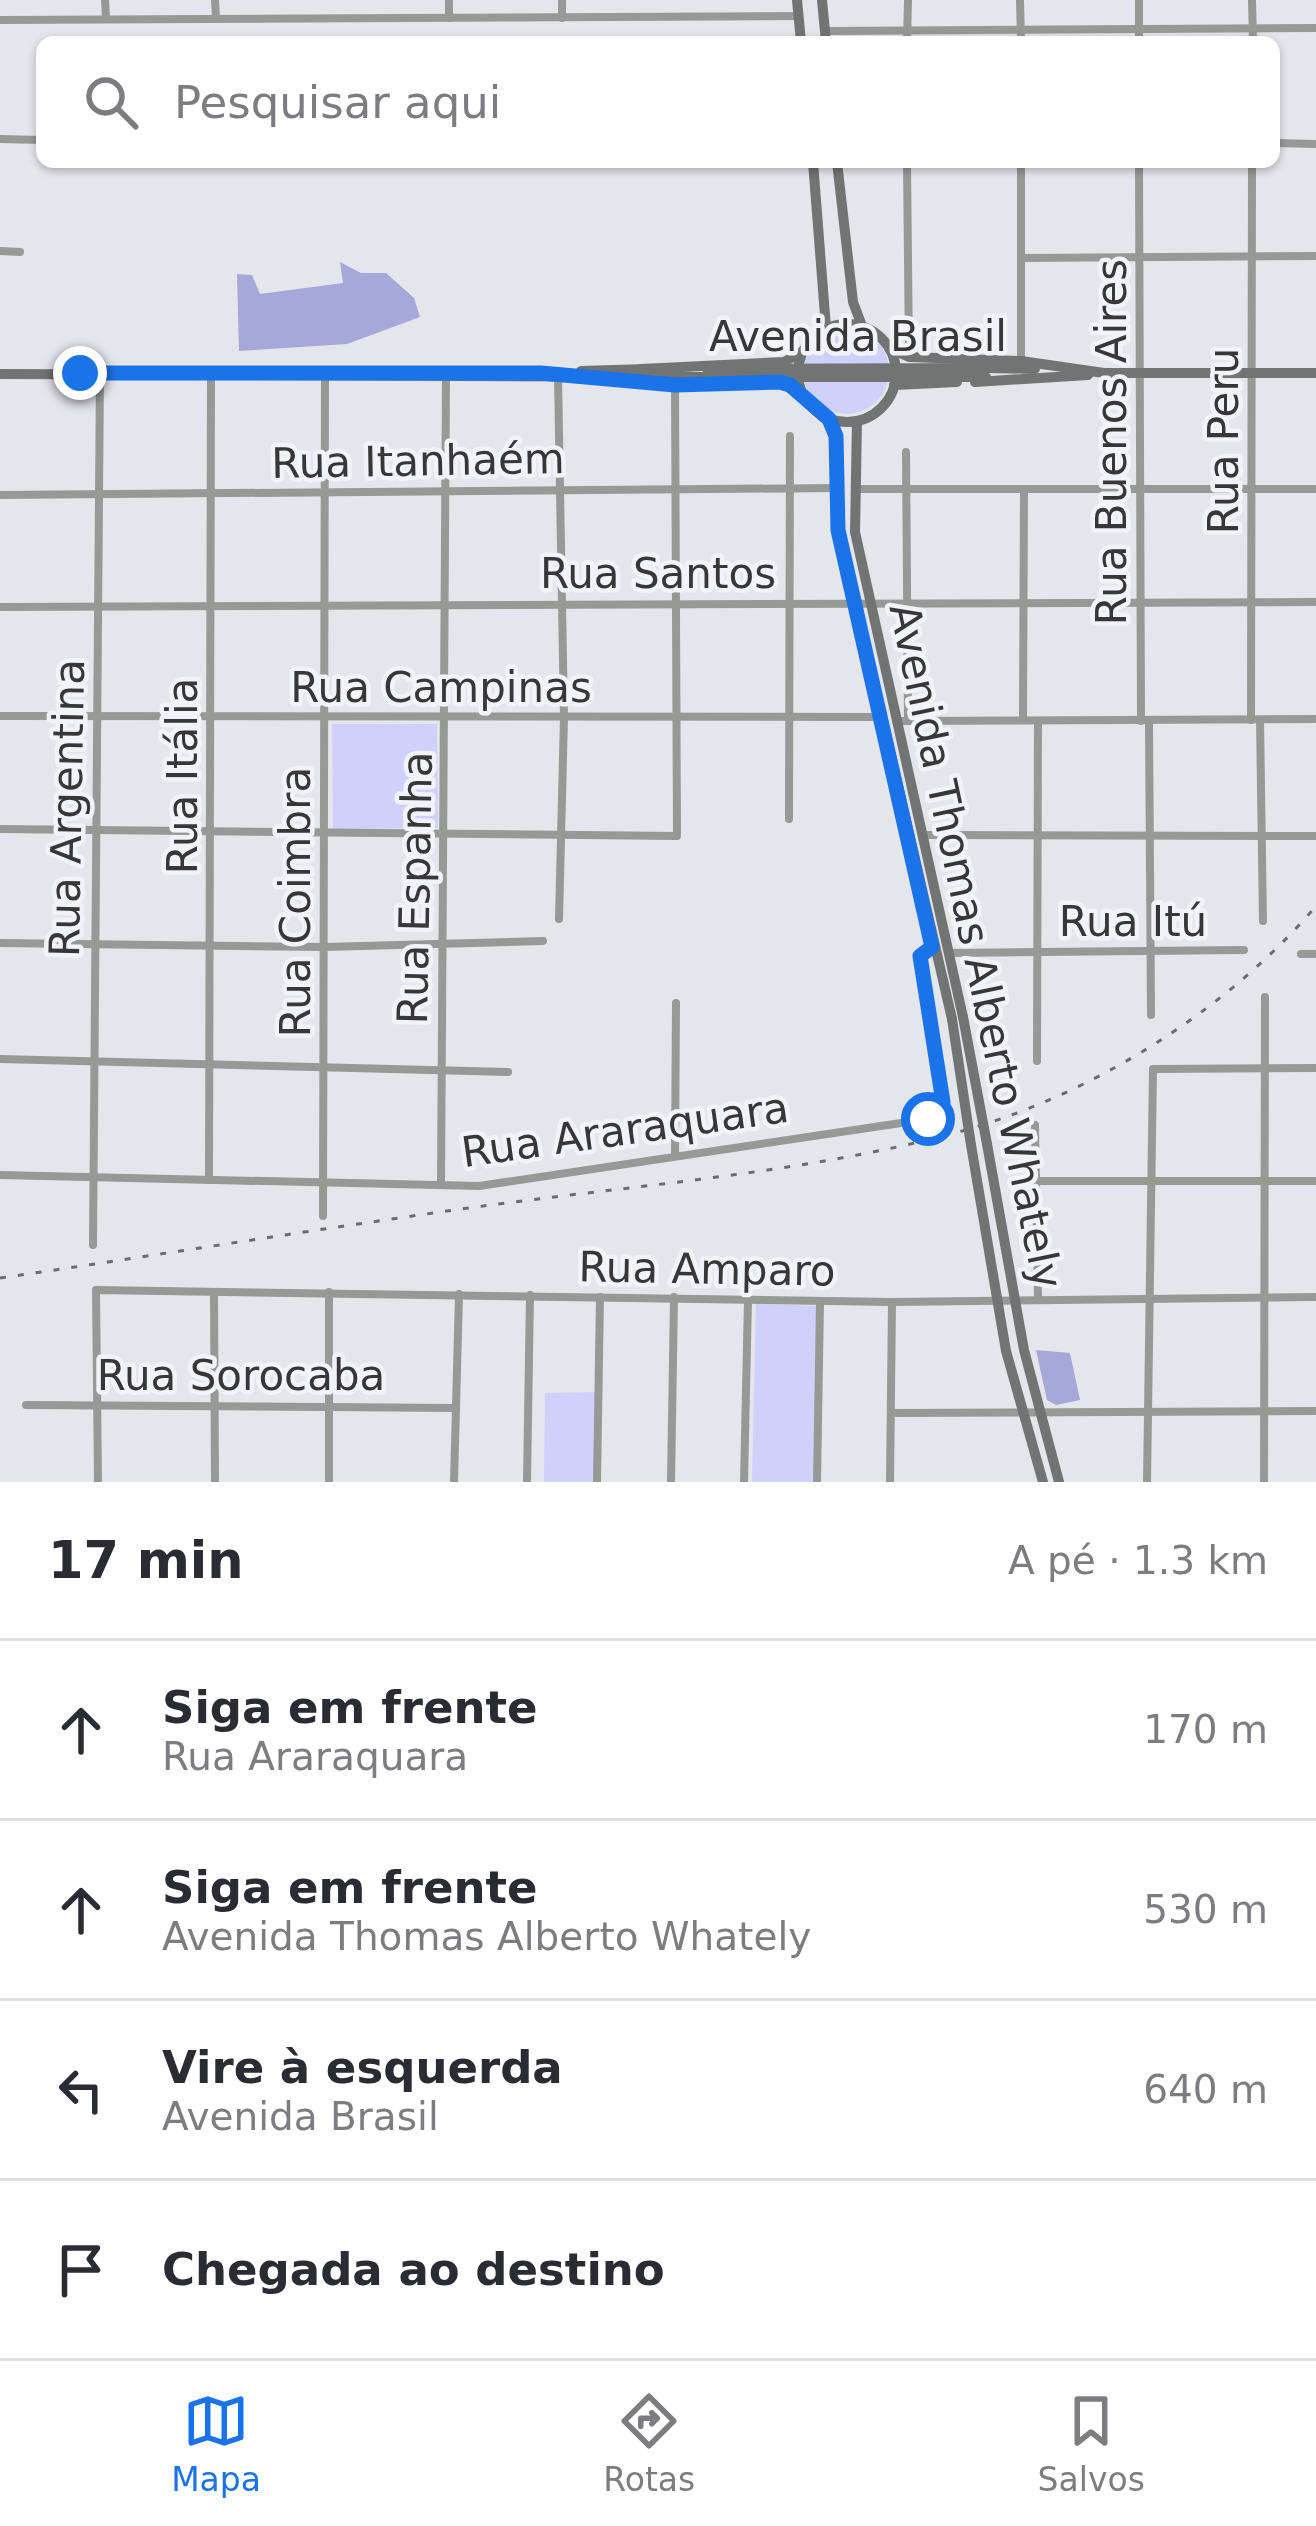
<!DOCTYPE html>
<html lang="pt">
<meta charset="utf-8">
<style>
body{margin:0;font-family:"DejaVu Sans",sans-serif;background:#f7f7f7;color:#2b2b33}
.stop{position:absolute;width:36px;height:36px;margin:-27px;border:9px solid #1a73e8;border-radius:50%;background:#fff}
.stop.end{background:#1a73e8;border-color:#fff;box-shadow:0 3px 12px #0008}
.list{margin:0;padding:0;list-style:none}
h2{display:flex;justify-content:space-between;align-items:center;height:156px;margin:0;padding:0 48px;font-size:51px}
h2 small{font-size:39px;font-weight:400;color:#7c7c81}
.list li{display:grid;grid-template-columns:78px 1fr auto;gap:36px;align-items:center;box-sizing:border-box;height:180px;padding:0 48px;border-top:3px solid #e1e1e2}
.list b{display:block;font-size:45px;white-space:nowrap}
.list p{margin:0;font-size:39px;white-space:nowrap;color:#7c7c81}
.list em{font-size:39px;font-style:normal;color:#7c7c81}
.icon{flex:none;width:66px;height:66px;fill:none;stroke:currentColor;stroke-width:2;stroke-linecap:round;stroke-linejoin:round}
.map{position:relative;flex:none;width:1316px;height:1482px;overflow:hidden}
.search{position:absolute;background:#fff;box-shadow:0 3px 9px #0004;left:36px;right:36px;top:36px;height:132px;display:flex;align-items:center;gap:30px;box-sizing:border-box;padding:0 42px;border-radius:18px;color:#7c7c81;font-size:45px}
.sheet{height:876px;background:#fff}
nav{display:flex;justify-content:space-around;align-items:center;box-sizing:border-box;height:168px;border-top:3px solid #e1e1e2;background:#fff;font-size:33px;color:#7c7c81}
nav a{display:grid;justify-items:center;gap:6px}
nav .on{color:#1a73e8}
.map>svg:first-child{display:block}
.green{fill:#cfd1fb}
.forest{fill:#a5a8d8}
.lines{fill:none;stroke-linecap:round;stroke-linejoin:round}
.street{stroke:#979997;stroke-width:8}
.secondary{stroke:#717472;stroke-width:10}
.rail{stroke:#6c6c70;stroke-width:3;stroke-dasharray:6 12;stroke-linecap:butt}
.secondary-bridge{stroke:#717472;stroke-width:10}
.route{stroke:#1a73e8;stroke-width:15}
.labels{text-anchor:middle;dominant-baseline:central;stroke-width:9;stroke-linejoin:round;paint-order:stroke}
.street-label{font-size:42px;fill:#37373a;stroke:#f2f2f9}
</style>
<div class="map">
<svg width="1316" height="1482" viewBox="0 0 1316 1482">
<rect width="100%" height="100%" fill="#e5e5ec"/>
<!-- green -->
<g class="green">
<circle cx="846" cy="371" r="43"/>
<polygon points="332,724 437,724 438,828 333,829"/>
<polygon points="756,1304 818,1306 814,1482 752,1482"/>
<polygon points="600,1392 598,1482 544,1482 545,1393"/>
</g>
<!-- forest -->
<g class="forest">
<polygon points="340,262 361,273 386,273 414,298 420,317 347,344 239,351 237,274 252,275 260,294 343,283"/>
<polygon points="1036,1350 1070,1353 1080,1400 1056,1405 1047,1400"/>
</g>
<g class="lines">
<!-- street -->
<g class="street">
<polyline points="105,0 106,19"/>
<polyline points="215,0 216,19"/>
<polyline points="449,0 449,18"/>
<polyline points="562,0 562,18"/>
<polyline points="1020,0 1021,42"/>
<polyline points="1139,0 1139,42"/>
<polyline points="1252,0 1253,42"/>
<polyline points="0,20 799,16"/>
<polyline points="825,31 1316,28"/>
<polyline points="907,42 908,0"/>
<polyline points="0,139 42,140"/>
<polyline points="1274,143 1316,144"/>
<polyline points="907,162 909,357"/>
<polyline points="1021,162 1021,361"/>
<polyline points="1139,162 1141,721"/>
<polyline points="0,251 20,252"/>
<polyline points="1021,258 1316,256"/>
<polyline points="558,376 564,717 559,919"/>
<polyline points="906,452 908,721"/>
<polyline points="855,489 1316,489"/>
<polyline points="0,495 837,488"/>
<polyline points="0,607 1316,602"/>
<polyline points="0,716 881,717"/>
<polyline points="1023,720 1024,489"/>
<polyline points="1251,720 1252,162"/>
<polyline points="1260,720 1263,921"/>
<polyline points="900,721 1316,719"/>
<polyline points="1149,721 1151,1015"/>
<polyline points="789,819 790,436"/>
<polyline points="0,829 677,836 675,385"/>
<polyline points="922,835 1316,836"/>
<polyline points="0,943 325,947 543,941"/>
<polyline points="951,953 1244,950"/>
<polyline points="1301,954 1316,954"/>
<polyline points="0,1059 508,1072"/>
<polyline points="1037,1061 1038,721"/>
<polyline points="1035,1125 1038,1297"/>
<polyline points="675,1154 676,1003"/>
<polyline points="0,1175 479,1186 928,1119 938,1115 942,1102 919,956 933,951"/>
<polyline points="209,1180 211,373"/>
<polyline points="1036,1181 1316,1181"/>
<polyline points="441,1185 446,376"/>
<polyline points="323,1216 325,373"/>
<polyline points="93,1245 100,372"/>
<polyline points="214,1292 215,1482"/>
<polyline points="26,1405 456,1408"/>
<polyline points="891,1413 1316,1411"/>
<polyline points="98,1482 96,1290 892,1302 1316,1297"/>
<polyline points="329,1482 329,1292"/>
<polyline points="454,1482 459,1294"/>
<polyline points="527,1482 530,1295"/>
<polyline points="597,1482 600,1297"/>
<polyline points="671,1482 674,1297"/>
<polyline points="744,1482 748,1299"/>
<polyline points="817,1482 820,1302"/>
<polyline points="890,1482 892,1302"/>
<polyline points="1147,1482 1153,1069 1316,1068"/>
<polyline points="1264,1482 1265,997"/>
</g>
<!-- secondary -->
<g class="secondary">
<polyline points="797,0 801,42"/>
<polyline points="822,0 826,42"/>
<polyline points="813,162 826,328"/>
<polyline points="837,162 853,302 862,326"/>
<circle cx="847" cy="373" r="49"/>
<polyline points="889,348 909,357 1021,361 1104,373 1316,373"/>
<polyline points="987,368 1035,369"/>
<polyline points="641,369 784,362 802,352"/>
<polyline points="581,371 647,369"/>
<polyline points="0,374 707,377"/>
<polyline points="975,382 1088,375"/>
<polyline points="698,384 780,382 801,395"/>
<polyline points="894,385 957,382"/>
<polyline points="829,419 836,436 839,530 952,1019"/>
<polyline points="857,421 855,532 963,1017"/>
<polyline points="987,1144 1024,1350 1059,1482"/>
<polyline points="971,1145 1006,1351 1043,1482"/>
</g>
<!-- rail -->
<path class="rail" d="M 0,1278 C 159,1255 317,1229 476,1207 C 628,1186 804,1173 951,1134 C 1086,1099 1226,1012 1316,906"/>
<!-- secondary-bridge -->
<g class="secondary-bridge">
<polyline points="707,369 987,368"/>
<polyline points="707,377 986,377"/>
<polyline points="963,1017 987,1144"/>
<polyline points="952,1019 971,1145"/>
</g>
</g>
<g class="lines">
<!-- route -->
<polyline class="route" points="80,373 541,373 675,385 780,382 790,385 829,419 836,436 838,530 932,947 920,956 943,1102 938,1115 928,1119"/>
</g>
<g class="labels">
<!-- street labels -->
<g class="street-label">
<text x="858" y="336">Avenida Brasil</text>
<text transform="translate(1223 441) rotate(-90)">Rua Peru</text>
<text transform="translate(1111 442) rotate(-90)">Rua Buenos Aires</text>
<text transform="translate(418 461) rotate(-1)">Rua Itanhaém</text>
<text x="658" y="573">Rua Santos</text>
<text x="441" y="687">Rua Campinas</text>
<text transform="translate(182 776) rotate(-90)">Rua Itália</text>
<text transform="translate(67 808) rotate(-89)">Rua Argentina</text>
<text transform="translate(415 888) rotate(-89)">Rua Espanha</text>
<text transform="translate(295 902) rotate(-90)">Rua Coimbra</text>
<text x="1133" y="921">Rua Itú</text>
<text transform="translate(976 946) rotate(78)">Avenida Thomas Alberto Whately</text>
<text transform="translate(625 1130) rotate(-8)">Rua Araraquara</text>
<text transform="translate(707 1269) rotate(1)">Rua Amparo</text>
<text x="241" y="1375">Rua Sorocaba</text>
</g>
</g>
</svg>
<div class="stop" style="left:928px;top:1119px"></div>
<div class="stop end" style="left:80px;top:373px"></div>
<div class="search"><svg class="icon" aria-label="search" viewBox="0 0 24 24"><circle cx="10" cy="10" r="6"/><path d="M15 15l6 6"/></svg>Pesquisar aqui</div>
</div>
<section class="sheet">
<h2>17 min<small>A pé · 1.3 km</small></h2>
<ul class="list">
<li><svg class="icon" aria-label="ahead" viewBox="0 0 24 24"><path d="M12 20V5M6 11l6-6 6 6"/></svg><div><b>Siga em frente</b><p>Rua Araraquara</p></div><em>170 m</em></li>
<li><svg class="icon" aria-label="ahead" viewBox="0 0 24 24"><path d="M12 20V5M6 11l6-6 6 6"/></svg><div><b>Siga em frente</b><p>Avenida Thomas Alberto Whately</p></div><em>530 m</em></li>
<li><svg class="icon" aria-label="left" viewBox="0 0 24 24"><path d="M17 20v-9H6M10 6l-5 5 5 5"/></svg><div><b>Vire à esquerda</b><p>Avenida Brasil</p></div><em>640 m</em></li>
<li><svg class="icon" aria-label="arrive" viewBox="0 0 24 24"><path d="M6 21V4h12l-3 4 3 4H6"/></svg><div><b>Chegada ao destino</b></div></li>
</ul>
</section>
<nav>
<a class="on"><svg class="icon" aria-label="map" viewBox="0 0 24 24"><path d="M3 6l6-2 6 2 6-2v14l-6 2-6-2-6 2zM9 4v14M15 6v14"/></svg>Mapa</a>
<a><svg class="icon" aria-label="directions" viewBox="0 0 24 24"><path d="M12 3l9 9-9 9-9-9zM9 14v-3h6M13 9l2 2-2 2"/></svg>Rotas</a>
<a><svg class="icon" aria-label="saved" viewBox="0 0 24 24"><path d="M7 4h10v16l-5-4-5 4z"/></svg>Salvos</a>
</nav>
